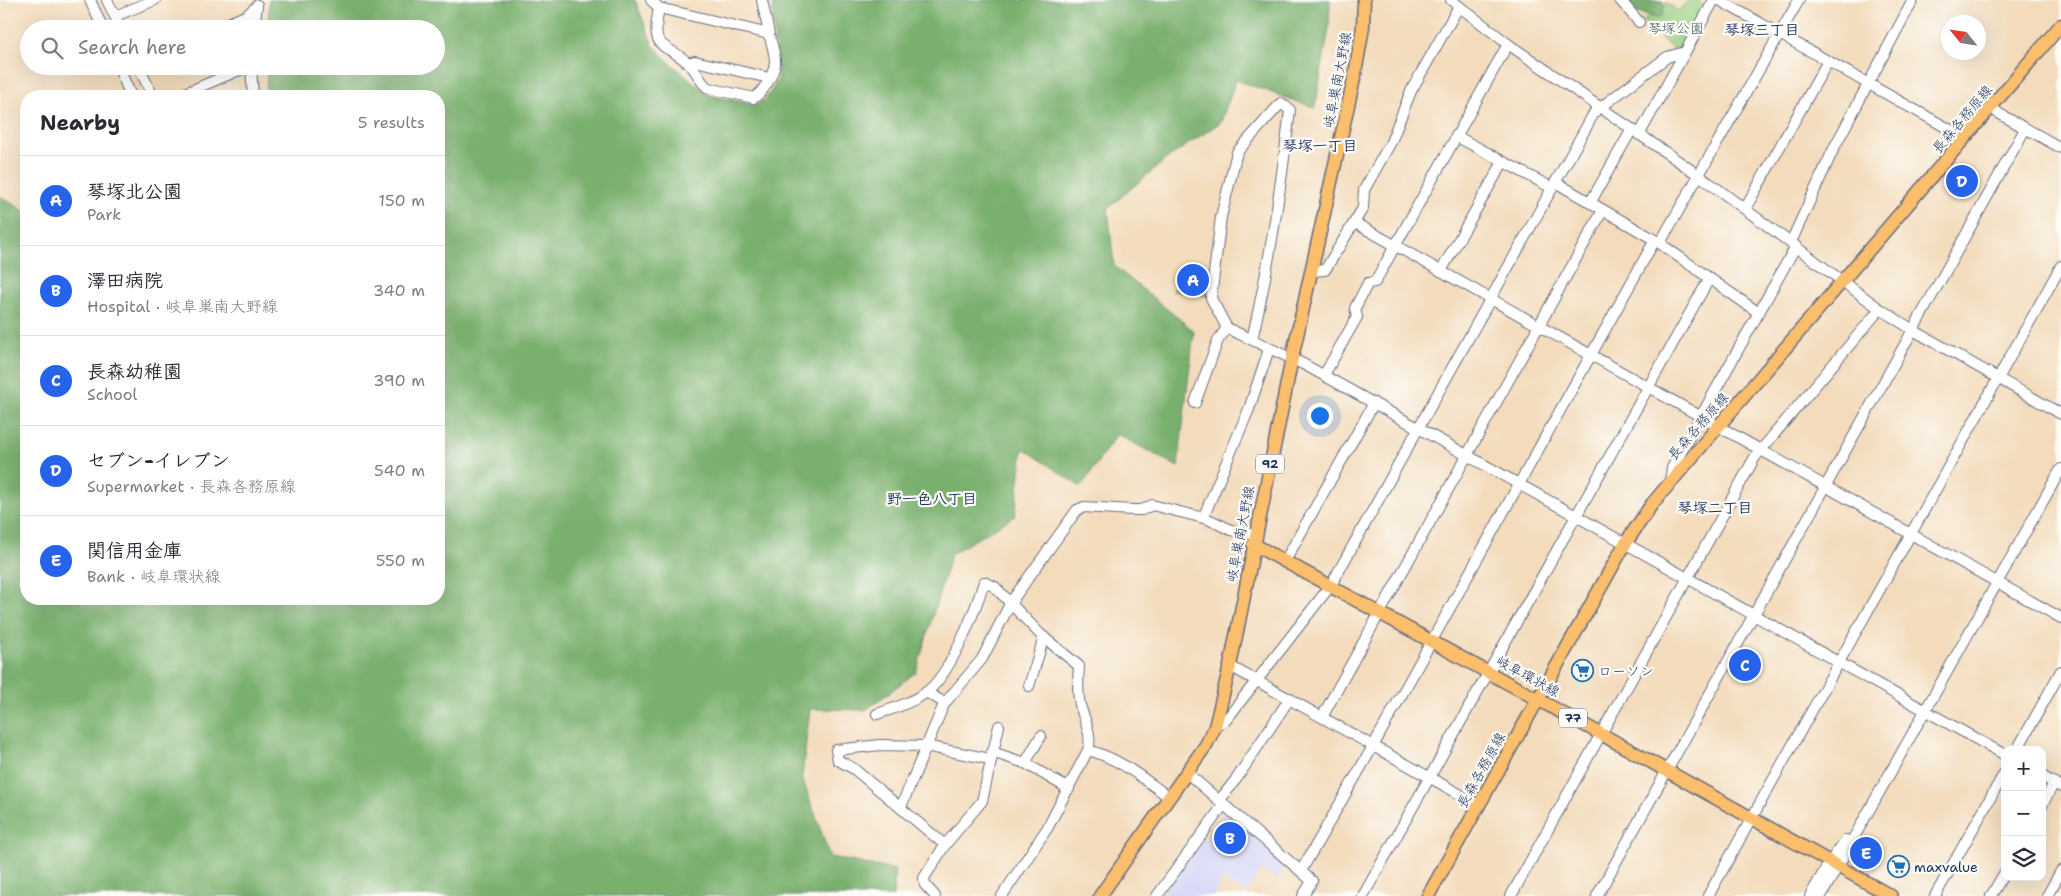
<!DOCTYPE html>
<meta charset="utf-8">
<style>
body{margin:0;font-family:"Shantell Sans","Klee One",sans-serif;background:#f7f7f7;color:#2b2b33}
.controls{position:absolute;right:15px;bottom:15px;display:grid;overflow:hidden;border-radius:10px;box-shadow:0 5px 20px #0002}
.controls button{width:45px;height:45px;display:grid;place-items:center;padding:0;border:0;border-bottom:1px solid #e1e1e2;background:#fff;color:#2b2b33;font:25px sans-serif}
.compass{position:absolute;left:1941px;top:15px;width:45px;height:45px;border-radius:50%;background:#fff;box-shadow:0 5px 20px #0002;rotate:300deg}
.you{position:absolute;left:1319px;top:415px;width:18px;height:18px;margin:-12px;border:4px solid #fff;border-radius:50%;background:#1a73e8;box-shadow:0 0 0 8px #1a73e833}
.badge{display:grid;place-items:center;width:32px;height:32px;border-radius:50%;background:#2563eb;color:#fff;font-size:16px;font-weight:700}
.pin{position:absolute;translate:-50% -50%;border:2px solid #fff;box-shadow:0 1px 5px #0006}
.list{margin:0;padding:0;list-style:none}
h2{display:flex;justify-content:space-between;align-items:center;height:65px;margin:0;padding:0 20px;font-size:21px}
h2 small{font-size:16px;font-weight:400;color:#7c7c81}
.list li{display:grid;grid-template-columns:32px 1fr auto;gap:15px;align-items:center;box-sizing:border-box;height:90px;padding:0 20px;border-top:1px solid #e1e1e2}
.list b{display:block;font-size:19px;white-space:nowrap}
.list p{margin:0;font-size:16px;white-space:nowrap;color:#7c7c81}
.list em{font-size:16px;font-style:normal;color:#7c7c81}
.icon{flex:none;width:28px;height:28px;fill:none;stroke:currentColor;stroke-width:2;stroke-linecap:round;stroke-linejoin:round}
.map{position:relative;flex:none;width:2061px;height:896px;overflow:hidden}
.search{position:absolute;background:#fff;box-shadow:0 5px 20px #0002;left:20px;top:20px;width:425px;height:55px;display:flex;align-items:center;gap:12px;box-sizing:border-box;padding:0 18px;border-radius:28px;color:#7c7c81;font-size:19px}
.panel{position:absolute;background:#fff;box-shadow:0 5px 20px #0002;left:20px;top:90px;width:425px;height:515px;border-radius:20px}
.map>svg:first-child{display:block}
.built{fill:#d7d7f8}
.green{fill:#98cd7f;stroke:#5a7e6e}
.forest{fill:#7ab06e;stroke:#4a7066}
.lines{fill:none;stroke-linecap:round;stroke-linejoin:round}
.minor-casing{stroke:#676b7f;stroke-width:12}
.major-casing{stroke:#676b7f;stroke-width:15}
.minor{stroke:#fff;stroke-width:10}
.major{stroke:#fabe6d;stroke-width:12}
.labels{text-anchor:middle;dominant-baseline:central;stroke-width:4.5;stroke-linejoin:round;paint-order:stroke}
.shield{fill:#fdfcf7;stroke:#5f6c8c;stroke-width:1}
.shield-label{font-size:12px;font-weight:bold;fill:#1b2f5e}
.park-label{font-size:14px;fill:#405e68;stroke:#fdfcf7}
.street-label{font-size:14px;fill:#1b2f5e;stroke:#fdfcf7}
.poi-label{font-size:14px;fill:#1b2f5e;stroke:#fdfcf7;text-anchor:start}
.neighbourhood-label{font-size:15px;font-weight:bold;fill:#1b2f5e;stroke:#fdfcf7}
</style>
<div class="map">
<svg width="2061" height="896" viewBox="0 0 2061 896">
<rect width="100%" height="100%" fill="#fdfcf7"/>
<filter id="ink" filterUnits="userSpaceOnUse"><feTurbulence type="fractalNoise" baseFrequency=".02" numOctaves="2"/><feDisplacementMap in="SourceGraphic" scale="10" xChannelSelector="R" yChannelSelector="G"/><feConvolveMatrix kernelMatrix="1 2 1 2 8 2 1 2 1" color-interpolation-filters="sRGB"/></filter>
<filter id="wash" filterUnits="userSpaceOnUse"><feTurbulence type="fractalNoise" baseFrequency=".0096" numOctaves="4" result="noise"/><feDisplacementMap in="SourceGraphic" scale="20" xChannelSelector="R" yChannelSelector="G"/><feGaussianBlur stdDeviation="1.12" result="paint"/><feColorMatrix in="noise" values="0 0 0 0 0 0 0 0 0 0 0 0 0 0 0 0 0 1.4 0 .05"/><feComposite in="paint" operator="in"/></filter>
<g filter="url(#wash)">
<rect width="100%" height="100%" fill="#f3dbbb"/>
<!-- built -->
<polygon class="built" points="1225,811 1288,862 1276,879 1261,870 1246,893 1222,880 1214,896 1160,896"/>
<!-- green -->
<g class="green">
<polygon points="1688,0 1698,0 1707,9 1681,50 1675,51 1643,21 1667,3 1678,11"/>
<polygon points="1180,265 1211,270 1209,296 1173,291"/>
</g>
<!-- forest -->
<g class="forest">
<polygon points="269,0 635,0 653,45 668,61 709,95 756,105 766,99 778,80 772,0 1330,0 1329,29 1315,108 1236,80 1221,122 1165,160 1108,208 1114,266 1194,331 1178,467 1117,434 1081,487 1023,448 1015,516 951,554 916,672 866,710 810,709 802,777 830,857 895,870 893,896 0,896 0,196 26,212 26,599 439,599 439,96 266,96 267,66 436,66 436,29 268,29"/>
<polygon points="1624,0 1662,1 1664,6 1662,15 1657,18 1635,12"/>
</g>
</g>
<g filter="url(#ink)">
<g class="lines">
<defs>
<g id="minor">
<polyline points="90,0 103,29"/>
<polyline points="107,0 121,29"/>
<polyline points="651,0 659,8 769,34 762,0"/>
<polyline points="1451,0 1508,44 1700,176 1880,309 1913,330 2061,414"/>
<polyline points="1620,0 1639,22"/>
<polyline points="1719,0 1965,138"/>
<path d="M 659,8 C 649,55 668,41 691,66 C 698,73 700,82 708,88 L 754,98 C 764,91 775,73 775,61 C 775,53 771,42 769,34"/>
<polyline points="115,16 155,0"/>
<polyline points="215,29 247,15 257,6"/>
<polyline points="254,29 257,5"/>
<polyline points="688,63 695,61 769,78"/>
<polyline points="118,66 131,96"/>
<polyline points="138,66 153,96"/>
<polyline points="251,66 253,96"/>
<polyline points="178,96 249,66"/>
<polyline points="1991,106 1998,113 2061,148"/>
<polyline points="1600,108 1667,57 1685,52"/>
<polyline points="1639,135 1714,0"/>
<polyline points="1456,136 1552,188"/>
<polyline points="1555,182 1655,240 1759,313"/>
<polyline points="1590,203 1632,129"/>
<polyline points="1745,209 1828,61"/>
<polyline points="1355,223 2061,618"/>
<polyline points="1791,242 1834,148 1913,0"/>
<polyline points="1660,243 1799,0"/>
<polyline points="1312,271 1325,270 1363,208 1364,190 1391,142 1411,91 1459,6"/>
<polyline points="1441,271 1503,162"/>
<polyline points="1227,328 1305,365 2005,755"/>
<polyline points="1324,375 1357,317 1355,308 1368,283 1375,282 1508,44"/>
<path d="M 1195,403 L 1218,340 L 1227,328 L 1211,298 L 1221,217 L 1237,152 L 1281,103 L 1290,110 C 1281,187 1270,264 1252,339"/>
<polyline points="1670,481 1672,468 1796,246"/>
<polyline points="1203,518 1249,409 1269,349"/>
<polyline points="1285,561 1374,403"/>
<polyline points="1230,666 1479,805"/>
<polyline points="1029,686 1044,637"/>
<polyline points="926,692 945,703"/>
<path d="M 877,714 C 893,709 910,703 924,694 C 950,677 975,611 984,582 L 995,587 L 1041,635 L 1079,666 C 1078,679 1077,692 1080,705 C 1084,719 1093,736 1088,750 L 1048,827 L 1002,896"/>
<polyline points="1322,717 1603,210"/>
<polyline points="1215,727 1226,720 1331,585 1598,106"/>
<path d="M 1088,750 C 1121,759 1142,778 1169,797"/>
<polyline points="2017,750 2061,671"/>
<polyline points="992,752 1025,763 1069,789"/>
<polyline points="1025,763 1041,736"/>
<polyline points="1186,772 1312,881 1303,896"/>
<polyline points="2042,776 2061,787"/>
<polyline points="1219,801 1237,778 1290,698"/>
<polyline points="2042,805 2054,783"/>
<polyline points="901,807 944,704 982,659 1011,602 1077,510 1084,507 1132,510 1142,510 1152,505 1208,519 1231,530 1255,535"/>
<polyline points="945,845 854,769 838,760 836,750 880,745 925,746 990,759"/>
<polyline points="1301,871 1372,748 1655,240"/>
<polyline points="935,896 925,885 924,878 945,845 982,801 999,726"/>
<polyline points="1157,896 1224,804"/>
<polyline points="1363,896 1709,279"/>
<polyline points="1511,896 1755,457 1880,309"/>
<polyline points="1597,896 2025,129"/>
<polyline points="1708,896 2061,266"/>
<polyline points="1810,896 1829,863 1846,840"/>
<polyline points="1821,896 2061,469"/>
<polyline points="1935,896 2005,772"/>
<polyline points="1991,896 2005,872"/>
<polyline points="2047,896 2061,871"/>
</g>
<g id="major">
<polyline points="1253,544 1601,734 1891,896"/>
<polyline points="1100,896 1206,745 1215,727 1230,666 1292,358 1355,74 1363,27 1364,0"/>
<polyline points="1428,896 1625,544 1652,504 2061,25"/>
</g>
</defs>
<!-- minor casing -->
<use href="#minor" class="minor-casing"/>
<!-- major casing -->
<use href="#major" class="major-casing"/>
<!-- minor -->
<use href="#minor" class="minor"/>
<!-- major -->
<use href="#major" class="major"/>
</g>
</g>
<!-- icons -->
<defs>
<symbol id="supermarket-ring" viewBox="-11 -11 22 22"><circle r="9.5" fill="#fdfcf7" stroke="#1f6fb2" stroke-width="1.5"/><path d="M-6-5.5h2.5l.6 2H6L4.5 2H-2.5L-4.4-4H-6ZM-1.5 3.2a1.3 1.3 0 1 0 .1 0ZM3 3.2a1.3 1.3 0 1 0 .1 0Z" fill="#1f6fb2"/></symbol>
</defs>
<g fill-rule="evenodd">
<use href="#supermarket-ring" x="1570" y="658" width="25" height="25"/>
<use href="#supermarket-ring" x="1886" y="854" width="25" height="25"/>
</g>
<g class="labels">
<!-- shield labels -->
<g class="shield">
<rect x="1256" y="454.5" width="28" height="19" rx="4"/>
<rect x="1559" y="708.5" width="28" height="19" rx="4"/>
</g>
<g class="shield-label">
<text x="1270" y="464">92</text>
<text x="1573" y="718">77</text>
</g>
<!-- park labels -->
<g class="park-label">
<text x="1676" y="28">琴塚公園</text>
</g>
<!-- street labels -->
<g class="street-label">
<text transform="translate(1337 80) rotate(-79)">岐阜巣南大野線</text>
<text transform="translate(1962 119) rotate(-50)">長森各務原線</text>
<text transform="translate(1698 426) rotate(-49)">長森各務原線</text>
<text transform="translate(1240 534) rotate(-79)">岐阜巣南大野線</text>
<text transform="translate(1528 676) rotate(29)">岐阜環状線</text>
<text transform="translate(1481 770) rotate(-61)">長森各務原線</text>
</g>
<!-- poi labels -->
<g class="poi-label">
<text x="1598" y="671">ローソン</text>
<text x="1914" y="867">maxvalue</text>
</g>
<!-- neighbourhood labels -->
<g class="neighbourhood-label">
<text x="1762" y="30">琴塚三丁目</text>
<text x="1320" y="146">琴塚一丁目</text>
<text x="932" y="499">野一色八丁目</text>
<text x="1715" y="508">琴塚二丁目</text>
</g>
</g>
</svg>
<div class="controls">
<button>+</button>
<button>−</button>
<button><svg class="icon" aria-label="layers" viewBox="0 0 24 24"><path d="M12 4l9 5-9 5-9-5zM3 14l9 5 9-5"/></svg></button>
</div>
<svg class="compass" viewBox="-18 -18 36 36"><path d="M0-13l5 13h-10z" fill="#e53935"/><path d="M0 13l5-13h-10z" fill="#7c7c81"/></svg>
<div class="you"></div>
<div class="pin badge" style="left:1193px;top:280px">A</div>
<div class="pin badge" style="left:1230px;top:838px">B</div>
<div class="pin badge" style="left:1745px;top:665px">C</div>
<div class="pin badge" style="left:1962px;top:181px">D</div>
<div class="pin badge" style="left:1866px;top:853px">E</div>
<div class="search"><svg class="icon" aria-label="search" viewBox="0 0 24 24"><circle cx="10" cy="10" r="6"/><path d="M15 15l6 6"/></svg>Search here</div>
<section class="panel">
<h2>Nearby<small>5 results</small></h2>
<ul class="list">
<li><span class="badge">A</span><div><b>琴塚北公園</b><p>Park</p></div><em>150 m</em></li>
<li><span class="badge">B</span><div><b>澤田病院</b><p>Hospital · 岐阜巣南大野線</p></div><em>340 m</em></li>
<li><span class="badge">C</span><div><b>長森幼稚園</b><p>School</p></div><em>390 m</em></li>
<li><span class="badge">D</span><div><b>セブン-イレブン</b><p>Supermarket · 長森各務原線</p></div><em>540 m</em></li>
<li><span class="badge">E</span><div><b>関信用金庫</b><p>Bank · 岐阜環状線</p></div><em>550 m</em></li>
</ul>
</section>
</div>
